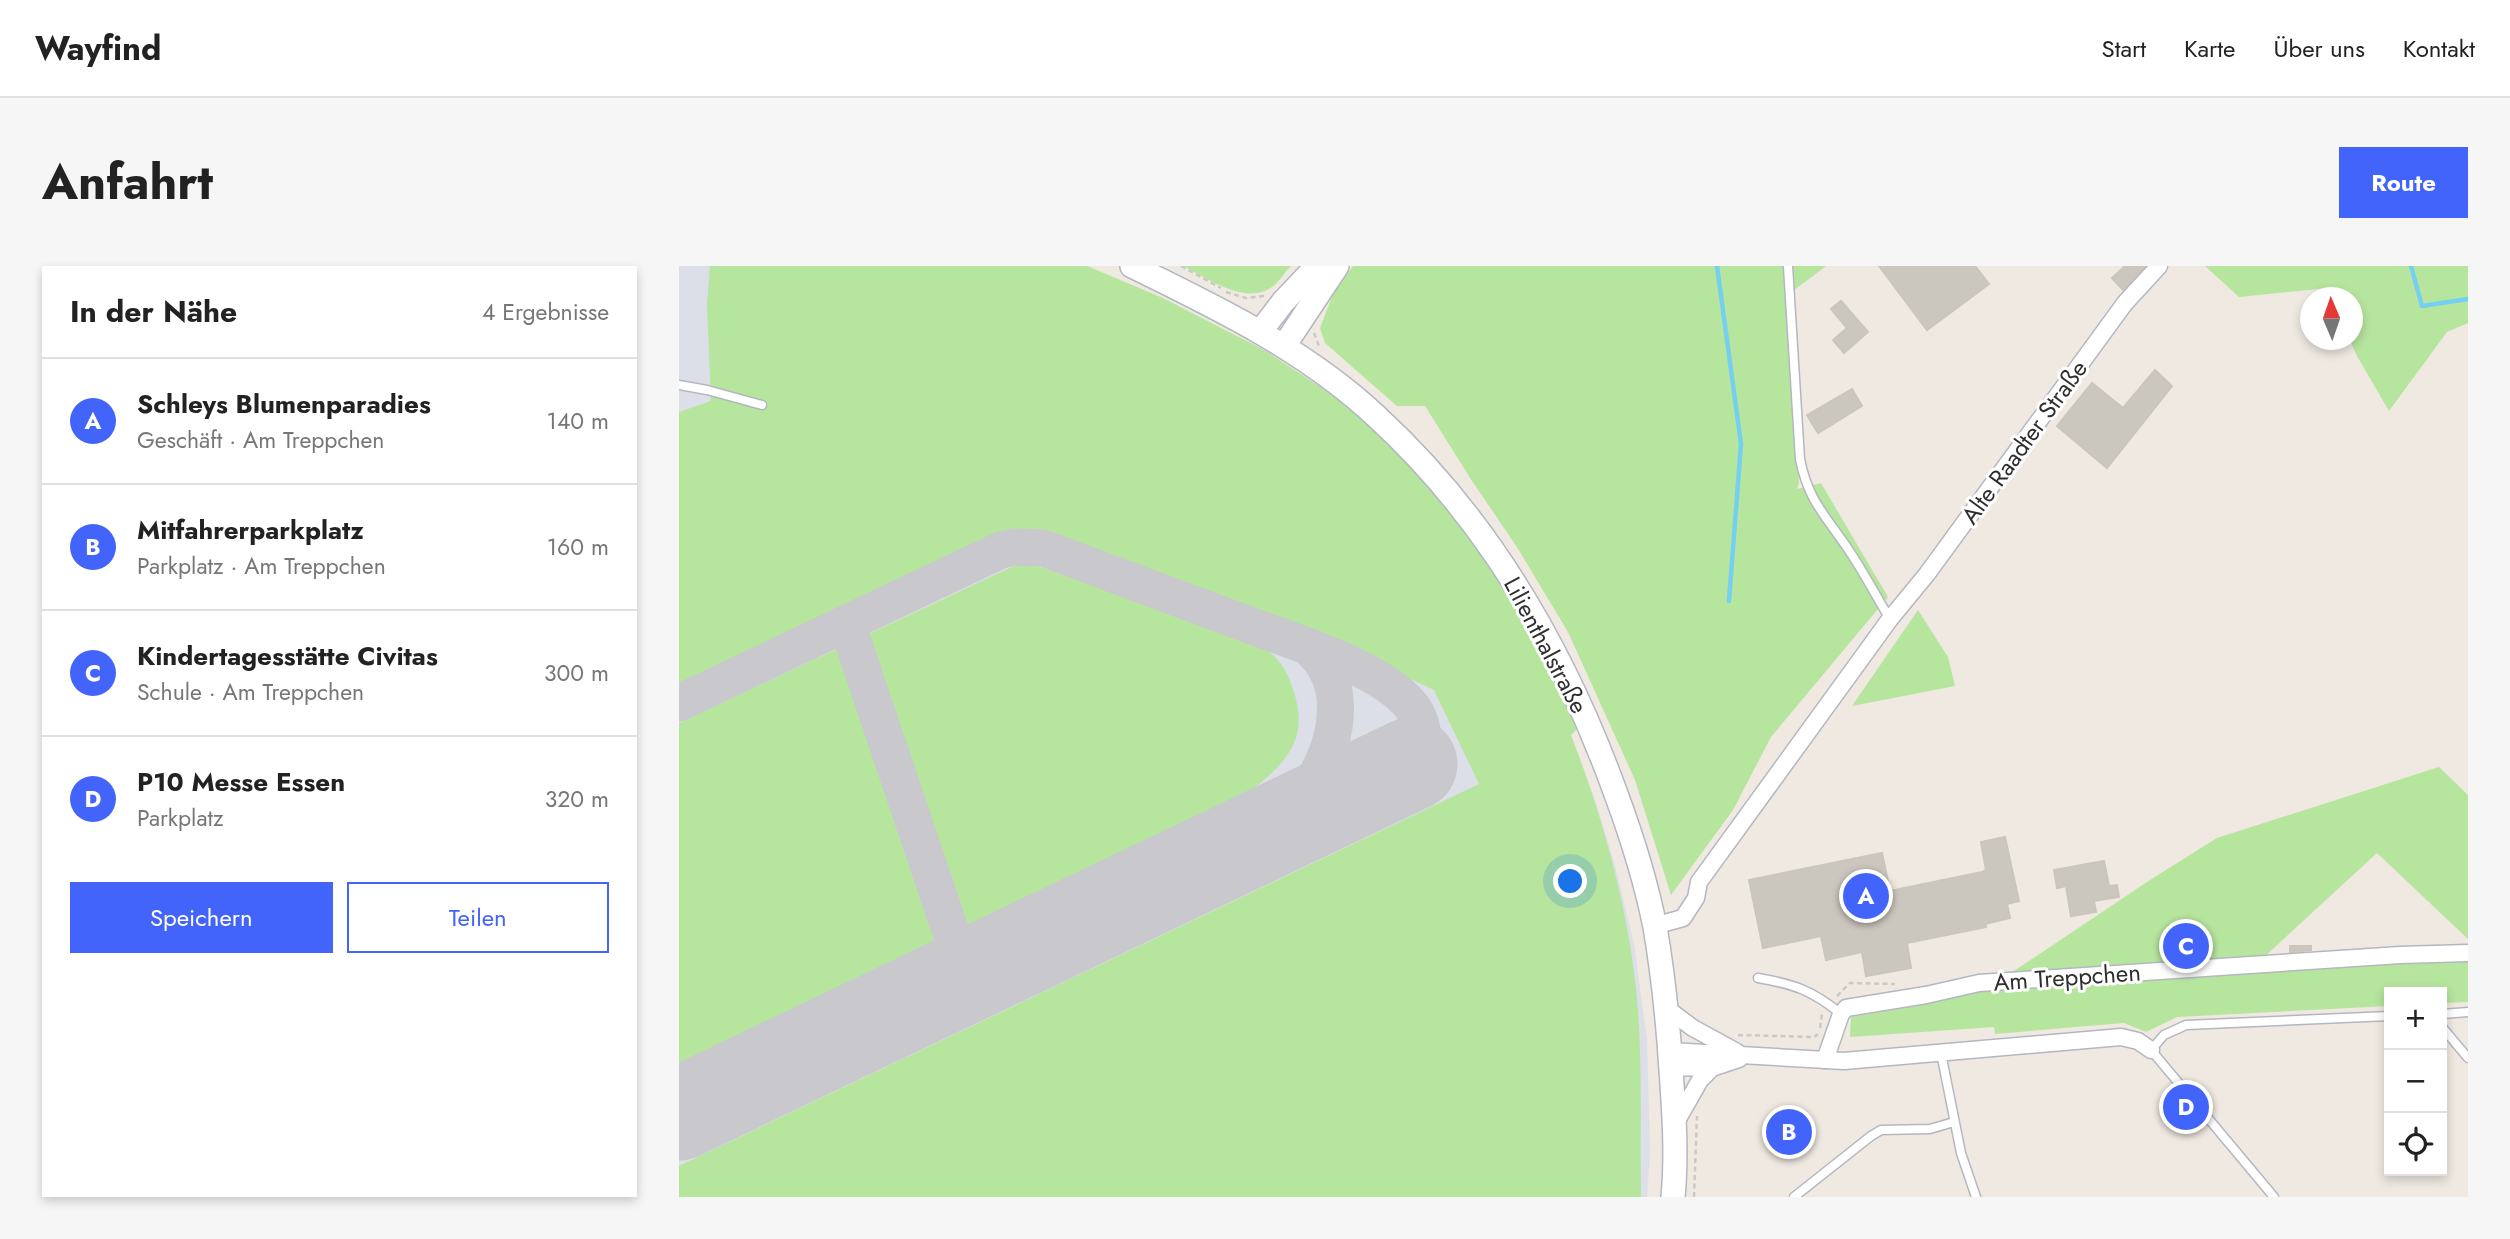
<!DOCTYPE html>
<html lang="de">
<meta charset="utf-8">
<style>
body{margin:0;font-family:Jost,sans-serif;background:#f6f6f6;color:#222}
.controls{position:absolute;right:21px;bottom:21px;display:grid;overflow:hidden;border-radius:0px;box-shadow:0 4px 10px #0003}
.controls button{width:63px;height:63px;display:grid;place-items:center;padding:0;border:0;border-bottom:2px solid #e0e0e0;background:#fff;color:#222;font:35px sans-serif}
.compass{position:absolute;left:1621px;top:21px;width:63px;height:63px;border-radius:50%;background:#fff;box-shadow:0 4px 10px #0003;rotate:358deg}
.you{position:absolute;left:892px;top:616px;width:24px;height:24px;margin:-18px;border:5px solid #fff;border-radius:50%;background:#1a73e8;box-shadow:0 0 0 10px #1a73e833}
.badge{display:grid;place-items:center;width:46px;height:46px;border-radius:50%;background:#4264fb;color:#fff;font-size:23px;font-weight:700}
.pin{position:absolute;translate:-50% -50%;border:4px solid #fff;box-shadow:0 2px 7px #0006}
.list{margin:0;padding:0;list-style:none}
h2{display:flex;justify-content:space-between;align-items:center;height:91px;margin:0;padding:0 28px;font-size:30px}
h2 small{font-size:23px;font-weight:400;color:#767676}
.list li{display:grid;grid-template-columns:46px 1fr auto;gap:21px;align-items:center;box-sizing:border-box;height:126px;padding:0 28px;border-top:2px solid #e0e0e0}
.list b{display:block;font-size:26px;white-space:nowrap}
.list p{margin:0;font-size:23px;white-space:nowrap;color:#767676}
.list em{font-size:23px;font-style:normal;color:#767676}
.actions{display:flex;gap:14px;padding:21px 28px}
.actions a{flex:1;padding:16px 0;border:2px solid #4264fb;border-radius:0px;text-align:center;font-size:24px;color:#4264fb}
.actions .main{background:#4264fb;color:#fff}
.icon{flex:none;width:38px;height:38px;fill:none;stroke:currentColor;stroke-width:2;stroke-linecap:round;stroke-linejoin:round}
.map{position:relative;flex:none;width:1789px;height:931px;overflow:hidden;border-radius:0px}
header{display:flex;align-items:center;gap:42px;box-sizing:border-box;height:98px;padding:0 35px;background:#fff;border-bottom:2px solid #e0e0e0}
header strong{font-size:33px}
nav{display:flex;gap:38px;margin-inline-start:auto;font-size:24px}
.intro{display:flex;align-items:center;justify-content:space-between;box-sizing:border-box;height:168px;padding:0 42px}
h1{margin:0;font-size:49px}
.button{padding:18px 32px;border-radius:0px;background:#4264fb;color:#fff;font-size:24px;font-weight:700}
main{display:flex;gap:42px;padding:0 42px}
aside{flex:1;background:#fff;border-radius:0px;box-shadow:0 4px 10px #0003}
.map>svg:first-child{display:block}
.airport{fill:#dcdee8}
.green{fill:#b6e59e}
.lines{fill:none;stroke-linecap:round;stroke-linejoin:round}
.stream{stroke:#75cff0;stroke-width:4.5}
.taxiway{stroke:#c9c8cc;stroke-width:37}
.runway{stroke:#c9c8cc;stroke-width:93}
.building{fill:#cbc7bf;stroke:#cbc5ba;stroke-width:2}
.lane-casing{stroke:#b4b7c1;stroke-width:11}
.street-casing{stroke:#b4b7c1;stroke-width:19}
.secondary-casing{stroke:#b4b7c1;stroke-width:26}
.path{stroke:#c9c9c9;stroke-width:2.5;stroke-dasharray:5 3.5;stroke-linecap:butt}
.lane{stroke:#fff;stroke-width:8}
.street{stroke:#fff;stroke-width:16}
.secondary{stroke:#fff;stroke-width:23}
.labels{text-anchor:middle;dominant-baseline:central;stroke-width:6;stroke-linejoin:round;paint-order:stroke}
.street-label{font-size:24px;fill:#2e2e2e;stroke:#fff}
</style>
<header>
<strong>Wayfind</strong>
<nav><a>Start</a><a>Karte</a><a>Über uns</a><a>Kontakt</a></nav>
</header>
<div class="intro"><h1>Anfahrt</h1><a class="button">Route</a></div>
<main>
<aside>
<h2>In der Nähe<small>4 Ergebnisse</small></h2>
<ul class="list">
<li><span class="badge">A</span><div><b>Schleys Blumenparadies</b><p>Geschäft · Am Treppchen</p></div><em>140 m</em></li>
<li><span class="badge">B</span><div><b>Mitfahrerparkplatz</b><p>Parkplatz · Am Treppchen</p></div><em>160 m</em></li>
<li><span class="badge">C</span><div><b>Kindertagesstätte Civitas</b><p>Schule · Am Treppchen</p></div><em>300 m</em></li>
<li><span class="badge">D</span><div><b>P10 Messe Essen</b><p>Parkplatz</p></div><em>320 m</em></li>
</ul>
<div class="actions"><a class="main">Speichern</a><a>Teilen</a></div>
</aside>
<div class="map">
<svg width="1789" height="931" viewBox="0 0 1789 931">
<rect width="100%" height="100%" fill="#efe9e1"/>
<!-- airport -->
<polygon class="airport" points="0,0 408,0 879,434 916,533 937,603 955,678 968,773 971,887 968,931 0,931"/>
<!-- green -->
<g class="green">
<path d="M 31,0 L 408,0 L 484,32 L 587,85 L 661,134 L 722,189 L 792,269 L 839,344 L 879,417 L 898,463 L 892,469 C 927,561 955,661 960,760 C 963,817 961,874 962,931 L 0,931 L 0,900 L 800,518 L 755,424 L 596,350 L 366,267 L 328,266 L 0,421 L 0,146 L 32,135 L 28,38 Z"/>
<path d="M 504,0 L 612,0 C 606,6 600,16 593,21 C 566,40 529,12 504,0 Z"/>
<polygon points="674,0 1110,0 1120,217 1118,223 1142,217 1209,331 1092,471 1054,544 992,629 956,514 889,366 838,281 793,215 746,140 718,140 646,77 641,62 654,28"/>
<polygon points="1113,0 1147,0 1114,25"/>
<polygon points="1526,0 1789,0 1789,57 1768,66 1710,145 1678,90 1671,74 1674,74 1674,32 1654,31 1650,22 1560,31"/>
<path d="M 337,299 L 355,299 L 568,372 C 594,386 605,395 614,423 C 631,472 608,496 572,525 L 0,797 L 0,457 Z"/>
<polygon points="1239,344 1269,391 1276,420 1173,440"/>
<polygon points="1760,501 1789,529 1789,673 1698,587 1584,692 1332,707 1471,614 1538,572"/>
<polygon points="1789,694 1789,736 1763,737 1763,726 1710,726 1710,740 1498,751 1467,766 1445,757 1316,768 1315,761 1171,771 1172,751 1230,741 1295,723"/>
</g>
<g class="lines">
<!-- stream -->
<g class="stream">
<polyline points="1038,0 1062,178 1050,335"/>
<polyline points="1732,0 1743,40 1789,33"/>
</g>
<!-- taxiway -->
<g class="taxiway">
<polyline points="168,358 287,711"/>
<path d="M 0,437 L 322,284 L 337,281 L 364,282 C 434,308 504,334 573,360 C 619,377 691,399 726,433 C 743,449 753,481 732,498"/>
<path d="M 544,587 C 569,573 595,560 615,539 C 654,500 678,422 629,381"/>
</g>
<!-- runway -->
<polyline class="runway" points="0,848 732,498"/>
</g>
<!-- building -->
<g class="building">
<polygon points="1200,0 1296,0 1310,18 1248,64"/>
<polygon points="1446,0 1466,0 1444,24 1433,12"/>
<polygon points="1162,35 1189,66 1165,87 1154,74 1168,62 1152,43"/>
<polygon points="1476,104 1493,120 1428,202 1378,160 1413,117 1444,142"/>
<polygon points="1173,123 1183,140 1139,167 1128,149"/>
<polygon points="1326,571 1340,635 1328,638 1331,652 1306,658 1307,661 1228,677 1232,702 1187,710 1183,686 1147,694 1142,670 1084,682 1070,614 1203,587 1211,625 1303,606 1307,604 1302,576"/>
<polygon points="1425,595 1430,620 1438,619 1440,631 1415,635 1417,646 1392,650 1387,620 1378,622 1375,604"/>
<polygon points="1518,669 1519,690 1496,691 1495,670"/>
<polygon points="1611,680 1632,680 1632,684 1611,686"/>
</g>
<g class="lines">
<defs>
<g id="lane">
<path d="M 1109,0 L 1121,193 C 1129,234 1146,249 1169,283 C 1184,305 1197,330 1211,353"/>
<polyline points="0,119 28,124 83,139"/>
<path d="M 1079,712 C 1114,718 1133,724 1162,748"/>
<polyline points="1763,748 1789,746"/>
<polyline points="1763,761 1789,792"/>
<polyline points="1262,787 1282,887 1297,931"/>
<polyline points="1115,931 1192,870 1202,864 1251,863 1275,856"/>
<polyline points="1595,931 1472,784 1485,769 1507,759 1710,750"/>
</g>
<g id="street">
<polyline points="975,660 1004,652 1017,632 1020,616 1211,353 1248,308 1446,37 1480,0"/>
<polyline points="987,742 1014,762 1058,786"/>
<polyline points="991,785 1165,795 1442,771 1459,775 1472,784"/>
<polyline points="1146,794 1162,748 1167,742 1247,729 1300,717 1721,689 1789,687"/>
<polyline points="992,801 1033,802"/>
<polyline points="996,858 1021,814 1033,802 1060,793"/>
</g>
<g id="secondary">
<path d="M 453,0 C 539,42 628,85 698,151 C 809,253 886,387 937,528 C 953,571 967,616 976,661 C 984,708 989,756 992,804 C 995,847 998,889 994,931"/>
<polyline points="581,66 604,36 638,0"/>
<polyline points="605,80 658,0"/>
</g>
</defs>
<!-- lane casing -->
<use href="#lane" class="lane-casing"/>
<!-- street casing -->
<use href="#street" class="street-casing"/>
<!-- secondary casing -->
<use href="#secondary" class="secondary-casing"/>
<!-- path -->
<g class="path">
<polyline points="502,0 542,22"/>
<polyline points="547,26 567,32 585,30"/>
<polyline points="635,67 640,80"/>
<polyline points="1158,730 1171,717 1216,718"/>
<polyline points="1141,762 1143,748"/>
<polyline points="1059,769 1135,771 1139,768"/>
<polyline points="1015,931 1018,850"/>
</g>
<!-- lane -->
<use href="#lane" class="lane"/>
<!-- street -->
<use href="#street" class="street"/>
<!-- secondary -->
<use href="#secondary" class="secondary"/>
</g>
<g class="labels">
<!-- street labels -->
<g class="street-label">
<text transform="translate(1345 176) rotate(-54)">Alte Raadter Straße</text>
<text transform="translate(867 379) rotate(62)">Lilienthalstraße</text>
<text transform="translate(1388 711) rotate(-4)">Am Treppchen</text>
</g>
</g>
</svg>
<div class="controls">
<button>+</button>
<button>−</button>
<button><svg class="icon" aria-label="locate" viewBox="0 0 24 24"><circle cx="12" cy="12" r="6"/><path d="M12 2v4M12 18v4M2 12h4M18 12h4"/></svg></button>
</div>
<svg class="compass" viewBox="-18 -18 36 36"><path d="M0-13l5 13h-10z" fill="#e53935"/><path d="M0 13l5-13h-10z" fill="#767676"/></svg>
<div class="you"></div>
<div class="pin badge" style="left:1187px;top:630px">A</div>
<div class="pin badge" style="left:1110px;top:866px">B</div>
<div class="pin badge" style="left:1507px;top:680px">C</div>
<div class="pin badge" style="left:1507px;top:841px">D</div>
</div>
</main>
